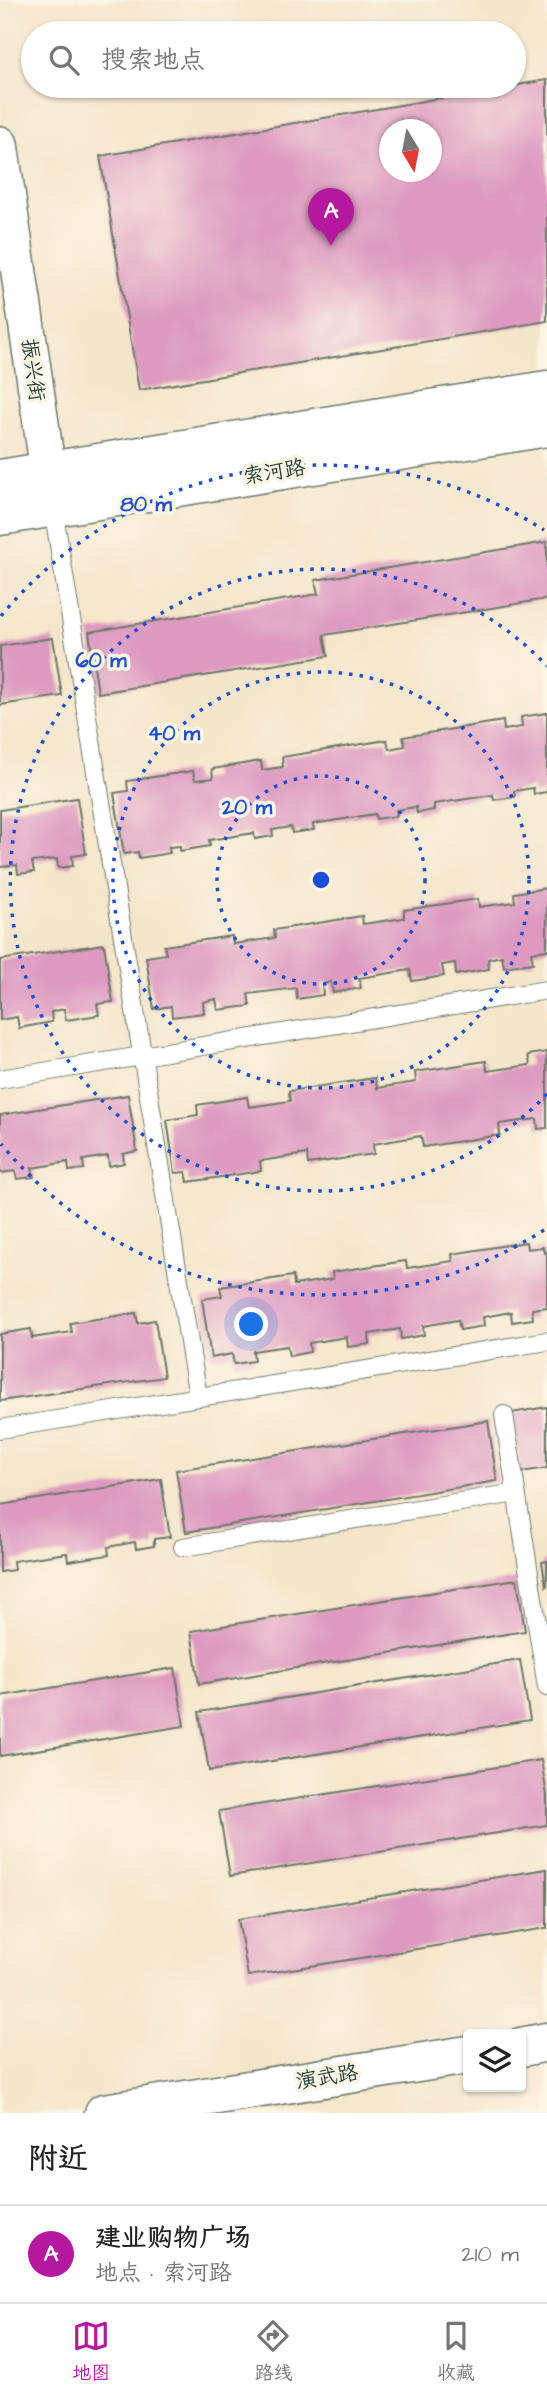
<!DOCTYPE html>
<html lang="zh">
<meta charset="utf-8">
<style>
body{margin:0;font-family:"Architects Daughter","LXGW WenKai TC",sans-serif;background:#f2f2f2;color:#222}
.controls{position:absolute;right:21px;bottom:21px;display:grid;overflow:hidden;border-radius:7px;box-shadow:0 2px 5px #0004}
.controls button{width:63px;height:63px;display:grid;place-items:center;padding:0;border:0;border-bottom:2px solid #e0e0e0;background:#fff;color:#222;font:35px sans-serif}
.compass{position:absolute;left:379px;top:119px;width:63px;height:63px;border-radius:50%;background:#fff;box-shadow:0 2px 5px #0004;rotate:170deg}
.you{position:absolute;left:252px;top:1325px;width:24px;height:24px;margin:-18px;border:5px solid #fff;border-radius:50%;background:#1a73e8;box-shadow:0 0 0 10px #1a73e833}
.badge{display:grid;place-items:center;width:46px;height:46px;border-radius:50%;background:#b5179e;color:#fff;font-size:23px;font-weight:700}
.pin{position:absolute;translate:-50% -58px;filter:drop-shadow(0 2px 4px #0008)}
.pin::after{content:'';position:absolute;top:37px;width:24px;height:21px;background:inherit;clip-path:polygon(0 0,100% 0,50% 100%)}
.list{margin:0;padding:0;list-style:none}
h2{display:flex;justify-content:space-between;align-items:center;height:91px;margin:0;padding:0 28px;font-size:30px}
h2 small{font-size:23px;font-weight:400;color:#767676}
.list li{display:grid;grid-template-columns:46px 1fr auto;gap:21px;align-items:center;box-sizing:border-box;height:98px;padding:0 28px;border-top:2px solid #e0e0e0}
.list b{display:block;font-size:26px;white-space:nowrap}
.list p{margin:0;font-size:23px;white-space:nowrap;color:#767676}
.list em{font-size:23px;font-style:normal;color:#767676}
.icon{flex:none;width:38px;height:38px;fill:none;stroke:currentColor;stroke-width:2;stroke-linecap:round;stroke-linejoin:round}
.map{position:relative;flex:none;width:547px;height:2113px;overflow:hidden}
.search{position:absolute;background:#fff;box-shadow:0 2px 5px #0004;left:21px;right:21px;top:21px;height:77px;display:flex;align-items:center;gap:18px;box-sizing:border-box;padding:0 24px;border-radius:38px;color:#767676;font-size:26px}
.sheet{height:189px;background:#fff}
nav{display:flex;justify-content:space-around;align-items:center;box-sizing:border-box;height:98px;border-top:2px solid #e0e0e0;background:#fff;font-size:19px;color:#767676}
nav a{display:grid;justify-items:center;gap:4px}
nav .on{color:#b5179e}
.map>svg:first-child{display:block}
.building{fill:#dd99bf;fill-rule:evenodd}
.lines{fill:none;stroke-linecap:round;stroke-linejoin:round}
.service-casing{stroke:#6a7869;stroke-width:20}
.minor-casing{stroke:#6a7869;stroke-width:38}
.tertiary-casing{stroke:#6a7869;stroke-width:41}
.secondary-casing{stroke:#6a7869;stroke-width:41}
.service{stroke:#fff;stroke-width:18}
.minor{stroke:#fff;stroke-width:35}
.tertiary{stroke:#fff;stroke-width:38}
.secondary{stroke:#fff;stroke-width:38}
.ring{fill:none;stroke:#1d4ed8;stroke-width:3.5;stroke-dasharray:3.5 7}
.labels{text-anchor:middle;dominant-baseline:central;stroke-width:7;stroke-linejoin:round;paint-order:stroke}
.street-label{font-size:21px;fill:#1f3d34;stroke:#fcf5e5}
.centre{fill:#1d4ed8;stroke:#fcf5e5;stroke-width:3.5}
.ring-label{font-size:21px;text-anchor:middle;font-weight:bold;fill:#1d4ed8;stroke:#fcf5e5;stroke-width:7;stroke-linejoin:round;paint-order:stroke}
</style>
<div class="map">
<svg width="547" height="2113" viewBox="0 0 547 2113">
<rect width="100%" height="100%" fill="#fcf5e5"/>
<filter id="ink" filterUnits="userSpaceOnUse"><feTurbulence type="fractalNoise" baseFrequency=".0143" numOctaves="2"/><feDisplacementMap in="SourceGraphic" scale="14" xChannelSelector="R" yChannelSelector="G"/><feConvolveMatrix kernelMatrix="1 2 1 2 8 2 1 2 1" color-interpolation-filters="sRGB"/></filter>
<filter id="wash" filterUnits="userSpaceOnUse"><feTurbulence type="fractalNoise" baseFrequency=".00686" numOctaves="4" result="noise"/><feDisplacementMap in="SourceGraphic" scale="28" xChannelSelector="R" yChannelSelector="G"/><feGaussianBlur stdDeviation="1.57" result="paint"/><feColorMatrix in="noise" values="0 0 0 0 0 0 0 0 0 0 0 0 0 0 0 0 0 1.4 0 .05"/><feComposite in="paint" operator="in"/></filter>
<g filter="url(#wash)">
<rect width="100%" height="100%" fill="#f5e5cb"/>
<g id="blocks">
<!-- building -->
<g class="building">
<path d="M 547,80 L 547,321 L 139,390 L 100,156 ZM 390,130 L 432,130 L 432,172 L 390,172 Z"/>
<polygon points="547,542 547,599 324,635 328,656 98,693 89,632 318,594 315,580"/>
<polygon points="53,638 62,696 0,705 0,646"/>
<polygon points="547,713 547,792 534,794 533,788 514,791 515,797 494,800 493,795 434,804 434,810 417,813 416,807 396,810 397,816 376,819 375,814 313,824 314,830 292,833 291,827 272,830 273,836 255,839 254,833 209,840 210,846 180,851 180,846 169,847 170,853 139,858 138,852 124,854 114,793 128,791 127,781 193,771 195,780 213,778 212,769 261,761 262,770 283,767 282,757 387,740 389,749 405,746 403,737 503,721 504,730 522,727 521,717"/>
<polygon points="77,798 86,854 72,856 73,866 58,868 57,859 32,862 34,872 18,874 17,865 0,867 0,810"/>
<polygon points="547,888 547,950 531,952 533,963 504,967 502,956 488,959 489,969 456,975 455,963 442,965 444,976 412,981 410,970 359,978 361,988 333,993 331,982 322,984 323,995 297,999 296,988 248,994 250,1006 218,1010 216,999 203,1002 204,1013 172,1017 171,1006 154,1009 146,957 166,954 164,946 232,936 233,944 275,938 274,930 362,916 363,924 404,918 404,910 478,899 479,907 515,902 514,893"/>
<polygon points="104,944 113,1002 97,1004 99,1015 66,1020 64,1009 51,1012 52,1022 19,1028 17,1017 0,1020 0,960"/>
<polygon points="547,1052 547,1128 538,1129 537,1119 499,1124 500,1135 423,1147 421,1136 373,1144 374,1154 308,1164 307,1154 260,1161 261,1171 188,1182 186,1172 175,1173 167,1120 198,1115 197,1105 247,1097 249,1107 290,1101 289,1091 375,1078 377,1088 416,1082 415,1072 486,1061 487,1071 530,1065 528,1055"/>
<polygon points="128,1095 137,1151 123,1154 124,1163 109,1166 108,1156 83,1160 84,1169 69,1171 68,1162 32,1168 34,1177 17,1179 15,1171 0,1173 0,1115"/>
<polygon points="526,1242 527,1249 543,1247 544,1253 547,1252 547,1307 532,1309 533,1319 512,1322 511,1312 483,1317 484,1326 460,1330 458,1320 423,1326 424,1335 401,1339 400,1329 369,1334 370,1344 348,1347 347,1337 309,1343 310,1352 289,1356 287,1346 253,1351 254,1361 234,1364 232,1354 211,1358 202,1299 222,1296 220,1287 293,1276 294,1285 333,1279 332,1272 406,1261 407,1268 453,1261 452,1254"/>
<polygon points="136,1313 138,1323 155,1320 164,1377 0,1401 0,1334 31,1329 32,1338 72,1332 70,1323"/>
<polygon points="547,1407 547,1468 521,1472 511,1413"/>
<polygon points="488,1421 497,1481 186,1532 176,1470"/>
<polygon points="161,1479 170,1537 154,1539 154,1546 136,1549 135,1542 108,1547 109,1555 68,1561 67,1553 13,1561 14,1570 0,1572 0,1505"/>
<polygon points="547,1561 547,1585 546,1586 542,1562"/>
<polygon points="517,1579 525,1631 199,1684 191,1631"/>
<polygon points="520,1660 530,1720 209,1771 199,1712"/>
<polygon points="175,1668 184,1726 0,1756 0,1696"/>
<polygon points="541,1760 547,1795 547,1825 230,1876 219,1811"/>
<polygon points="547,1869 547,1928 248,1976 238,1919"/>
</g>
</g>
</g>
<g filter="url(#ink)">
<use href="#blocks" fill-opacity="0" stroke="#6a7869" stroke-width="2"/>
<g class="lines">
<defs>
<g id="service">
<polyline points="53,508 198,1397"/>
<polyline points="0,1079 547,990"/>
<polyline points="504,1415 547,1687"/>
<polyline points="0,1429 547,1341"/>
<polyline points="183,1547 516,1493"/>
</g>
<polyline id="minor" points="0,144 48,471"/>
<g id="tertiary">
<polyline points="521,2047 547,2042"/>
<polyline points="104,2113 468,2055"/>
</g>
<g id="secondary">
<polyline points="0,479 547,390"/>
<polyline points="0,516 547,427"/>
</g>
</defs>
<!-- service casing -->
<use href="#service" class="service-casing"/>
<!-- minor casing -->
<use href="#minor" class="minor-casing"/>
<!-- tertiary casing -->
<use href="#tertiary" class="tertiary-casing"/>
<!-- secondary casing -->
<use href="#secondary" class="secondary-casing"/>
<!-- service -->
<use href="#service" class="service"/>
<!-- minor -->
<use href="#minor" class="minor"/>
<!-- tertiary -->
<use href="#tertiary" class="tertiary"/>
<!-- secondary -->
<use href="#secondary" class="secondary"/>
</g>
</g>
<!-- distance rings -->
<g class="ring">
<circle cx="321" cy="880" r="104"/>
<circle cx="321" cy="880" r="208"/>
<path d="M547 1094A311 311 0 1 1 547 666"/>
<path d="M544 1230A415 415 0 0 1 1 1144M1 616A415 415 0 0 1 544 530"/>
</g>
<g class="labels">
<!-- street labels -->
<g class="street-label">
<text transform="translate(33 370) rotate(82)">振兴街</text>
<text transform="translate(274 472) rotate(-9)">索河路</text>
<text transform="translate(327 2077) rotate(-9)">演武路</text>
</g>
</g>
<circle cx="321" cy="880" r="10" class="centre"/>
<g class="ring-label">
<text x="146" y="511">80 m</text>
<text x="101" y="667">60 m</text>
<text x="174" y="740">40 m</text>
<text x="247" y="814">20 m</text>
</g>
</svg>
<div class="controls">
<button><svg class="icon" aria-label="layers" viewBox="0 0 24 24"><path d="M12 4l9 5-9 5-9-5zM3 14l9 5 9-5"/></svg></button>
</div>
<svg class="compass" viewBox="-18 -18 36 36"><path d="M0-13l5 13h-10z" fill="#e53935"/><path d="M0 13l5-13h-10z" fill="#767676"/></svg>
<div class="you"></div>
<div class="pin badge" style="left:331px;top:246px">A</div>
<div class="search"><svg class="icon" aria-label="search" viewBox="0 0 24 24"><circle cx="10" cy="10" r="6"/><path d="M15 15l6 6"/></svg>搜索地点</div>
</div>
<section class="sheet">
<h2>附近<small></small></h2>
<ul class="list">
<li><span class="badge">A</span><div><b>建业购物广场</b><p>地点 · 索河路</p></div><em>210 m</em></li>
</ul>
</section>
<nav>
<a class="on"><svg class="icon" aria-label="map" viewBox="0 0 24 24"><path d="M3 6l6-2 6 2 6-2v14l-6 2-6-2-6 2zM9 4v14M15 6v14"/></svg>地图</a>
<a><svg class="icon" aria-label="directions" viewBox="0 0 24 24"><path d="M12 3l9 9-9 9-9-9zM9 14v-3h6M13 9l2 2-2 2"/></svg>路线</a>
<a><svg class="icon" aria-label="saved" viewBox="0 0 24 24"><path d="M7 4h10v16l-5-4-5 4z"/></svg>收藏</a>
</nav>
